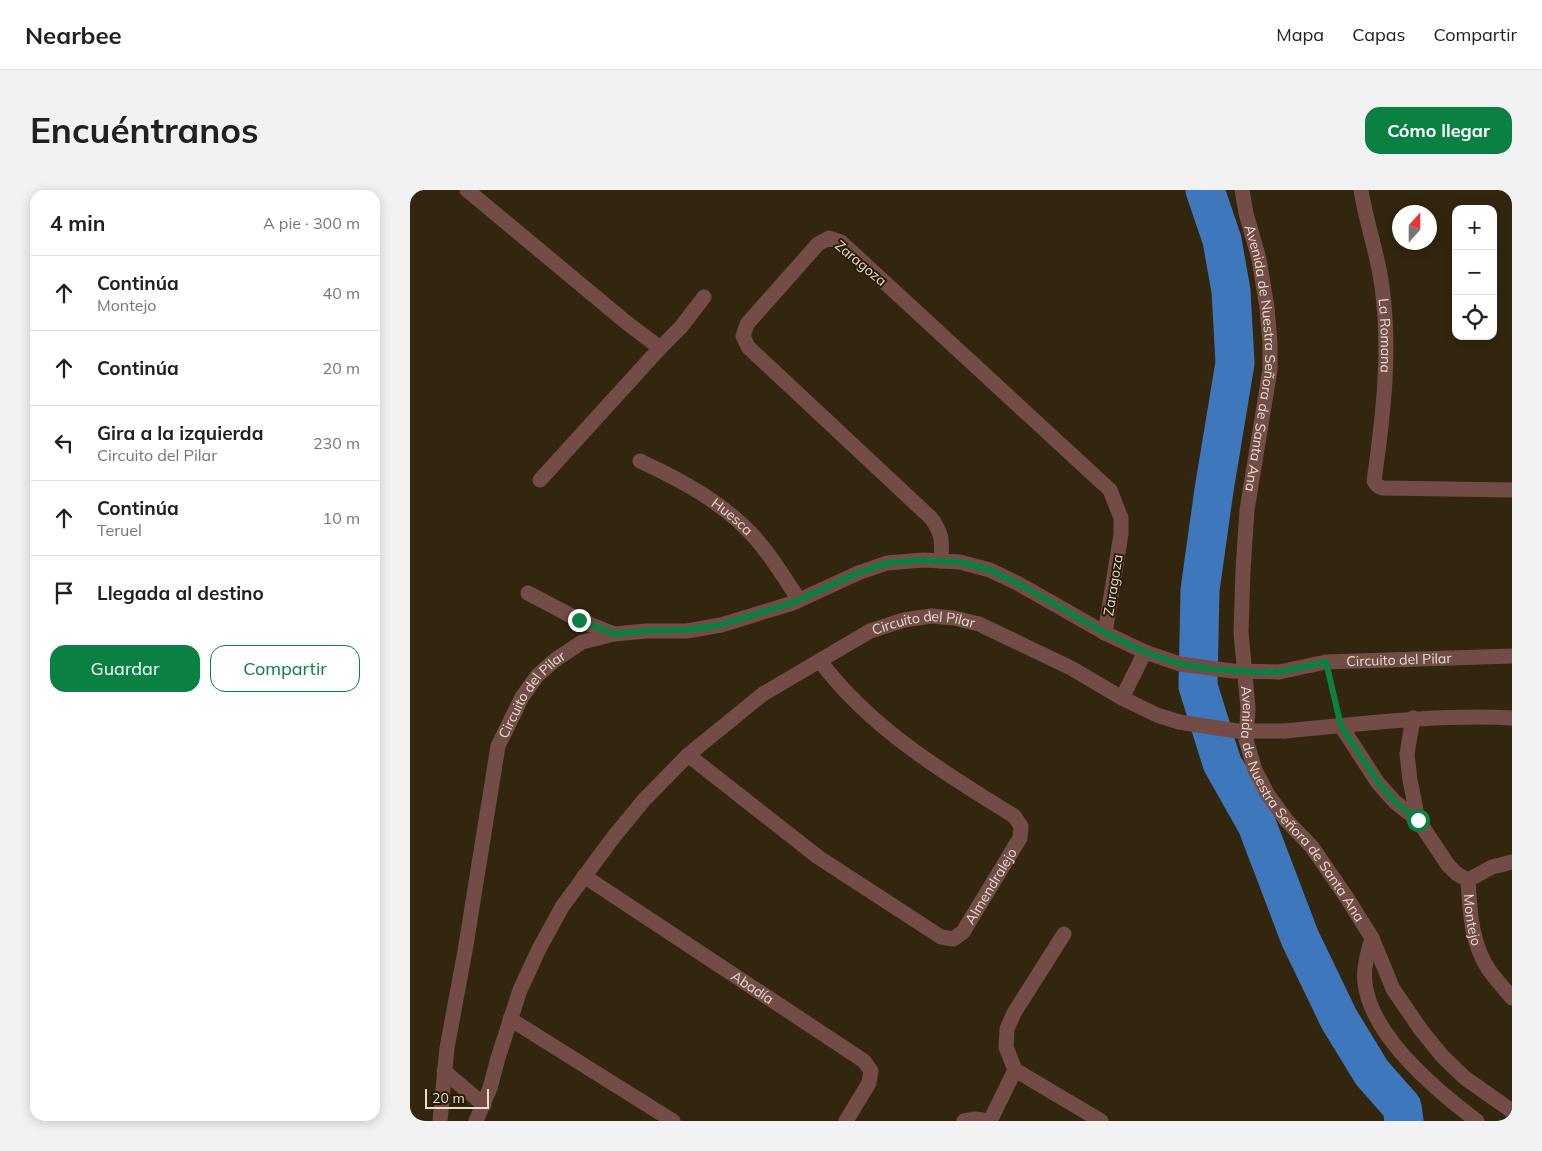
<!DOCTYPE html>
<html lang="es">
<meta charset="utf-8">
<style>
body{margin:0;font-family:Mulish,sans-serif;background:#f2f2f2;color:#202124}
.controls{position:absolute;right:15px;top:15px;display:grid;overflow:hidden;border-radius:10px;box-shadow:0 2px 12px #0003}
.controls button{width:45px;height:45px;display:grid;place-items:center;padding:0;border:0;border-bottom:1px solid #e0e0e0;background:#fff;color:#202124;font:25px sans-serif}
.compass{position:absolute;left:982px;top:15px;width:45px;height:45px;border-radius:50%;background:#fff;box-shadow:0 2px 12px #0003;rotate:21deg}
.scale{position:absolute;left:15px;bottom:12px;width:64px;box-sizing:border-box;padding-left:5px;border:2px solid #e5ddce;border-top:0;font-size:14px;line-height:18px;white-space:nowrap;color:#e5ddce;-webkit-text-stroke:4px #291c05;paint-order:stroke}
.stop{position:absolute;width:15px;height:15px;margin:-11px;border:4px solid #0b8043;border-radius:50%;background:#fff}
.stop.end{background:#0b8043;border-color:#fff;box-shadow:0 1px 5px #0008}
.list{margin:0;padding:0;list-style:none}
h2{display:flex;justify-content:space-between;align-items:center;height:65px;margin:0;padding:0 20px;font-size:21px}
h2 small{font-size:16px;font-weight:400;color:#757577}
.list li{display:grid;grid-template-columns:32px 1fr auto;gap:15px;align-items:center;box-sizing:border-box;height:75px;padding:0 20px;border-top:1px solid #e0e0e0}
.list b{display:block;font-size:19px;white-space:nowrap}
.list p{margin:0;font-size:16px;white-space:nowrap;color:#757577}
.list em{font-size:16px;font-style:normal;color:#757577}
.actions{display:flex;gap:10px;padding:15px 20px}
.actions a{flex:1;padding:11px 0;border:1px solid #0b8043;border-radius:15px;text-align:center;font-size:18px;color:#0b8043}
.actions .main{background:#0b8043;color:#fff}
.icon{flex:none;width:28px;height:28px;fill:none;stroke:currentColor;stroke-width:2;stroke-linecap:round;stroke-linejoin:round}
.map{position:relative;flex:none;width:1102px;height:931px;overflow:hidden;border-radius:15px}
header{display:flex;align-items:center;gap:30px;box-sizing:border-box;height:70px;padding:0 25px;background:#fff;border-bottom:1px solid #e0e0e0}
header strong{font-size:24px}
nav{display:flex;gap:28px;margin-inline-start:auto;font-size:18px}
.intro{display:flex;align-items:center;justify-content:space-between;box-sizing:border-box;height:120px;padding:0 30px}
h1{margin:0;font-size:35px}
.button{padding:12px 22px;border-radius:15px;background:#0b8043;color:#fff;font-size:18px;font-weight:700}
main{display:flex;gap:30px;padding:0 30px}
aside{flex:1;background:#fff;border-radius:15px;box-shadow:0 2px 12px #0003}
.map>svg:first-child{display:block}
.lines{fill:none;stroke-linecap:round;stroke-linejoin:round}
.river{stroke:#3f77bd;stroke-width:39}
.path{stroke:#736853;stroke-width:3;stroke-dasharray:2.5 2.5;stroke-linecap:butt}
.minor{stroke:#744c47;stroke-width:15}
.minor-bridge{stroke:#744c47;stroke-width:15}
.route{stroke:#0b8043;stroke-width:6}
.labels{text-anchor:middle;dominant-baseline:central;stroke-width:4;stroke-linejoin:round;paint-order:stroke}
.street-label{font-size:14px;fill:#e5ddce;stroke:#291c05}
</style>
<header>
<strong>Nearbee</strong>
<nav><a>Mapa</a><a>Capas</a><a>Compartir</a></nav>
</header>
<div class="intro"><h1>Encuéntranos</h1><a class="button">Cómo llegar</a></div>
<main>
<aside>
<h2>4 min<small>A pie · 300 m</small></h2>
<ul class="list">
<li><svg class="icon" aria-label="ahead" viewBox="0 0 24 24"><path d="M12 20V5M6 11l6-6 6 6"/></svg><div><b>Continúa</b><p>Montejo</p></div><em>40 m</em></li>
<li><svg class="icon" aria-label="ahead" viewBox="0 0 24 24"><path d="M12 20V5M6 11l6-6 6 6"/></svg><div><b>Continúa</b></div><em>20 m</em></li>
<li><svg class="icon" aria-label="left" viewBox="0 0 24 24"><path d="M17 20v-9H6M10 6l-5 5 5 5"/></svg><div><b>Gira a la izquierda</b><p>Circuito del Pilar</p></div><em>230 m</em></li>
<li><svg class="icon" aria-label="ahead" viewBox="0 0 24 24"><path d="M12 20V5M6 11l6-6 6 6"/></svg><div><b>Continúa</b><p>Teruel</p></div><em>10 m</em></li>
<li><svg class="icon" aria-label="arrive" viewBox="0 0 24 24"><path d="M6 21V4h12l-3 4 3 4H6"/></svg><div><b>Llegada al destino</b></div></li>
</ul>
<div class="actions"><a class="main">Guardar</a><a>Compartir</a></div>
</aside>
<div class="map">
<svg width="1102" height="931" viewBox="0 0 1102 931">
<rect width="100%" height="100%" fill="#33260e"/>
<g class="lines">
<!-- river -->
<polyline class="river" points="795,0 812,50 821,101 825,173 804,300 790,400 788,496 812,573 847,635 890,748 929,829 962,883 992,917 994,931"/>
<!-- path -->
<polyline class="path" points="920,490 927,518"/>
<!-- minor -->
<g class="minor">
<polyline points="57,0 217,133 250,158 271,137 294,107"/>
<path id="s1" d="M 832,0 L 836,23 L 849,69 L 857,118 L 860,153 L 860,180 L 837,320 L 833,380 L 831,442 L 838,518 L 836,550 L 845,580 L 858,605 L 877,631 L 902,657 L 937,708 L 962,748 L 983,799 L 1011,840 L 1033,867 L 1055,888 L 1102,921"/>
<path id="s2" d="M 951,0 C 956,33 968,64 972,97 C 981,162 973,227 964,291 L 968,296 L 973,298 L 1102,300"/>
<path id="s3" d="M 230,271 C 273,291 316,314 347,350 C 363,369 376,390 389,410"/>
<polyline points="130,290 250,158"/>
<path d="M 531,371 C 532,352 533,344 521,328 L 338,157 L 333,146 L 337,134 L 408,54 L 419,48 L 431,52 L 700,300 L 711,328 L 711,344 L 695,443"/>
<polyline points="118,403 169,430 204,444"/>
<path id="s4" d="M 869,482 L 916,472 L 1102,466"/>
<polyline points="712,508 735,462"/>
<polyline points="1003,528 997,564 1000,590 1008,630"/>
<path id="s5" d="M 931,536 L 968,593 L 985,612 L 1008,630 L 1038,675 L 1047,684 L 1058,690 C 1060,722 1061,753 1079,780 C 1086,790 1095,799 1102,808"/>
<path d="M 875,541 C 951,534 1026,524 1102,528"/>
<path id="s6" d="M 278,565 L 408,667 L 531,747 L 543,749 L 553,742 L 610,648 L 611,636 L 604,626 C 534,583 460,538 410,471"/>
<path id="s7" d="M 174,686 L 454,871 L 461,881 L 459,893 L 436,931"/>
<polyline points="1058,690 1082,677 1102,672"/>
<path d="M 962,748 C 958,762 953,778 955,793 C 961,846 1027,901 1067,931"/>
<polyline points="100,829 263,931"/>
<polyline points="605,880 691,931"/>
<polyline points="34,881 74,915"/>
<path id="s8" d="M 30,931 L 37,858 L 55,761 L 88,556 L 112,507 L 127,486 L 145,470 L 172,452 L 204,444 L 236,441 L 277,441 L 311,435 L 383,413 L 448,383 L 477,373 L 513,370 L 550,372 L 580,380 L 609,394 L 695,443 L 735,462 L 770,474"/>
<path id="s9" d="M 66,931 L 80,898 L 88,868 L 110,800 L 129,759 L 152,717 L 202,649 L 234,610 L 278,565 L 353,504 L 460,441 L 494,430 L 521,426 L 544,428 L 569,434 L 661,478 L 712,508 L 747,525 L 769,532"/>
<polyline points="554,931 565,929 579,931"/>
<polyline points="580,931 605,880 596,857 597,839 604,823 654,744"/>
</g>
<!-- minor-bridge -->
<g class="minor-bridge">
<polyline points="770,474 822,481 869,482"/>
<polyline points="769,532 827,541 875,541"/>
</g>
</g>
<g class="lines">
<!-- route -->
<polyline class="route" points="169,430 204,444 236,441 277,440 310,435 382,413 448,383 477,373 513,370 550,372 580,380 609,394 695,443 735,462 770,474 801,479 845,482 869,482 916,472 931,536 968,592 985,612 1008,630"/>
</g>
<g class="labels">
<!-- street labels -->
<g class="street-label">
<text transform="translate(451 73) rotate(40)">Zaragoza</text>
<text stroke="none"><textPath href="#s2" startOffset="148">La Romana</textPath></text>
<text stroke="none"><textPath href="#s1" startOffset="171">Avenida de Nuestra Señora de Santa Ana</textPath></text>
<text stroke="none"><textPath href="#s3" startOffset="108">Huesca</textPath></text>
<text transform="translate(703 395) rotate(-81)">Zaragoza</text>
<text stroke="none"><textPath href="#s9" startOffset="705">Circuito del Pilar</textPath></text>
<text stroke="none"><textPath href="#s4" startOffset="121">Circuito del Pilar</textPath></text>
<text stroke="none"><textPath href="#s8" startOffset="442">Circuito del Pilar</textPath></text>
<text stroke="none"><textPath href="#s1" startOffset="636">Avenida de Nuestra Señora de Santa Ana</textPath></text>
<text stroke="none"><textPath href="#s6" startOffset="390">Almendralejo</textPath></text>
<text stroke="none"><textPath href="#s5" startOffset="242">Montejo</textPath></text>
<text stroke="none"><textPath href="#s7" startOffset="202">Abadía</textPath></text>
</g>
</g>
</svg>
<div class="controls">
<button>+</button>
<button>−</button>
<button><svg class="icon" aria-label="locate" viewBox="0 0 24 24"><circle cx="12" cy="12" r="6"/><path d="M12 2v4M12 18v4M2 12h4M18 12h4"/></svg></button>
</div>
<svg class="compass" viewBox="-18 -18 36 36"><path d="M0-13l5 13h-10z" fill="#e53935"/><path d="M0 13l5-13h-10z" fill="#757577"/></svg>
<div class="scale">20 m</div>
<div class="stop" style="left:1008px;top:630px"></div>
<div class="stop end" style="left:169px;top:430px"></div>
</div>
</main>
